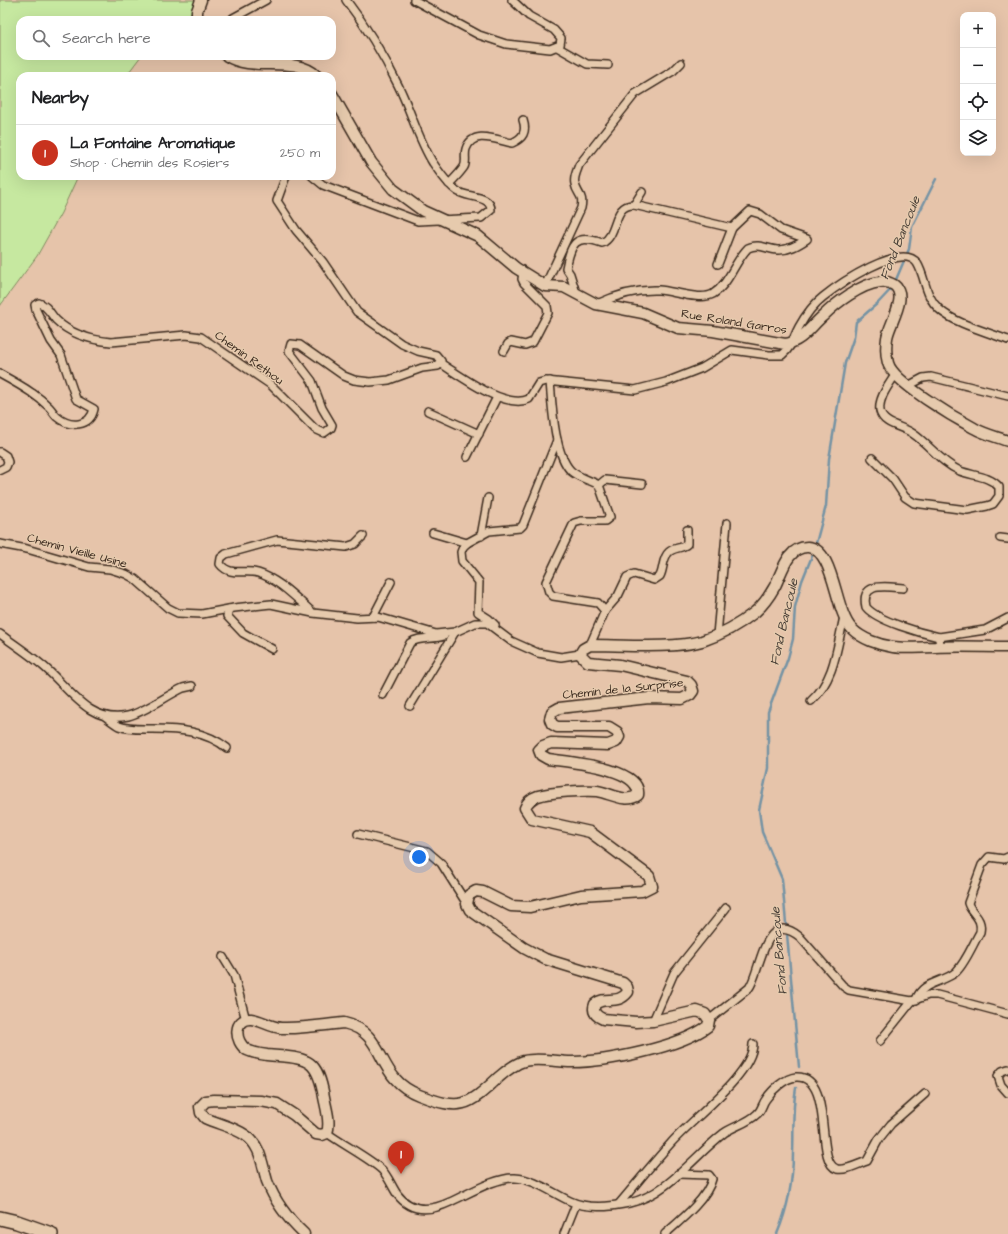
<!DOCTYPE html>
<meta charset="utf-8">
<style>
body{margin:0;font-family:"Architects Daughter",sans-serif;background:#f6f6f6;color:#202124}
.controls{position:absolute;right:12px;top:12px;display:grid;overflow:hidden;border-radius:8px;box-shadow:0 4px 16px #0002}
.controls button{width:36px;height:36px;display:grid;place-items:center;padding:0;border:0;border-bottom:1px solid #e0e0e0;background:#fff;color:#202124;font:20px sans-serif}
.you{position:absolute;left:419px;top:857px;width:14px;height:14px;margin:-10px;border:3px solid #fff;border-radius:50%;background:#1a73e8;box-shadow:0 0 0 6px #1a73e833}
.badge{display:grid;place-items:center;width:26px;height:26px;border-radius:50%;background:#c8321e;color:#fff;font-size:13px;font-weight:700}
.pin{position:absolute;translate:-50% -33px;filter:drop-shadow(0 1px 2px #0008)}
.pin::after{content:'';position:absolute;top:21px;width:14px;height:12px;background:inherit;clip-path:polygon(0 0,100% 0,50% 100%)}
.list{margin:0;padding:0;list-style:none}
h2{display:flex;justify-content:space-between;align-items:center;height:52px;margin:0;padding:0 16px;font-size:17px}
h2 small{font-size:13px;font-weight:400;color:#757577}
.list li{display:grid;grid-template-columns:26px 1fr auto;gap:12px;align-items:center;box-sizing:border-box;height:56px;padding:0 16px;border-top:1px solid #e0e0e0}
.list b{display:block;font-size:15px;white-space:nowrap}
.list p{margin:0;font-size:13px;white-space:nowrap;color:#757577}
.list em{font-size:13px;font-style:normal;color:#757577}
.icon{flex:none;width:22px;height:22px;fill:none;stroke:currentColor;stroke-width:2;stroke-linecap:round;stroke-linejoin:round}
.map{position:relative;flex:none;width:1008px;height:1234px;overflow:hidden}
.search{position:absolute;background:#fff;box-shadow:0 4px 16px #0002;left:16px;top:16px;width:320px;height:44px;display:flex;align-items:center;gap:10px;box-sizing:border-box;padding:0 14px;border-radius:12px;color:#757577;font-size:15px}
.panel{position:absolute;background:#fff;box-shadow:0 4px 16px #0002;left:16px;top:72px;width:320px;height:108px;border-radius:12px}
.map>svg:first-child{display:block}
.green{fill:#c6e8a0;stroke:#80895f}
.lines{fill:none;stroke-linecap:round;stroke-linejoin:round}
.stream{stroke:#7593a4;stroke-width:2.5}
.street-casing{stroke:#3b2a1e;stroke-width:10}
.secondary-casing{stroke:#3b2a1e;stroke-width:13}
.highway-casing{stroke:#3b2a1e;stroke-width:16}
.street{stroke:#e6caad;stroke-width:7}
.secondary{stroke:#e6caad;stroke-width:10}
.highway{stroke:#e6caad;stroke-width:13}
.labels{text-anchor:middle;dominant-baseline:central;stroke-width:3;stroke-linejoin:round;paint-order:stroke}
.street-label{font-size:12px;fill:#3b2a1e;stroke:#e6caad}
.water-label{font-size:13px;font-style:italic;fill:#453c34;stroke:#e6caad}
</style>
<div class="map">
<svg width="1008" height="1234" viewBox="0 0 1008 1234">
<rect width="100%" height="100%" fill="#e6c4aa"/>
<filter id="ink" filterUnits="userSpaceOnUse"><feTurbulence type="fractalNoise" baseFrequency=".025" numOctaves="2"/><feDisplacementMap in="SourceGraphic" scale="8" xChannelSelector="R" yChannelSelector="G"/><feConvolveMatrix kernelMatrix="1 2 1 2 8 2 1 2 1" color-interpolation-filters="sRGB"/></filter>
<g filter="url(#ink)">
<!-- green -->
<polygon class="green" points="0,0 199,0 186,20 20,20 20,56 141,56 126,76 20,76 20,176 78,176 61,213 37,256 0,306"/>
<g class="lines">
<!-- stream -->
<g class="stream">
<polyline points="895,282 909,249 912,227 936,179"/>
<polyline points="815,547 826,506 829,459 845,363 854,337 856,322 878,303 892,288"/>
<polyline points="799,1067 782,879 762,832 759,810 768,768 768,712 788,658 793,639 795,607 802,581 814,551"/>
<path d="M 777,1234 C 788,1208 793,1180 793,1153 C 794,1130 792,1110 796,1088"/>
</g>
<defs>
<g id="street">
<polyline points="414,0 479,35 506,44 550,49 560,45 561,38 554,30 529,16 512,0"/>
<polyline points="233,18 266,0"/>
<polyline points="557,47 587,64 608,65"/>
<path d="M 312,176 L 323,185 L 418,221 L 481,218 L 491,210 C 491,195 467,198 457,191 C 447,184 440,173 433,163 C 418,139 411,111 398,85 C 384,56 366,26 346,0"/>
<path d="M 449,184 C 454,179 460,173 464,167 C 467,162 464,155 466,149 C 473,129 496,140 512,143 C 523,138 527,132 523,120"/>
<polyline points="718,264 732,228"/>
<path d="M 545,286 L 581,208 C 584,194 577,195 575,184 C 573,178 577,171 579,165 L 635,94 L 673,71 L 681,63"/>
<path d="M 576,293 L 570,274 L 566,268 C 571,244 575,233 602,243 C 619,235 612,204 634,205"/>
<path d="M 597,304 C 616,295 636,289 659,290 C 673,291 701,301 713,294 C 730,283 734,262 748,248 C 759,243 766,249 777,250 C 788,251 798,245 807,239 L 781,230 L 760,214 L 750,211 L 732,228 L 634,205 L 642,192"/>
<polyline points="504,351 508,344 511,342 525,345 533,342 548,313 547,306 524,283 522,279 523,273"/>
<path d="M 440,363 C 461,376 505,410 529,399 L 539,383 L 546,381 L 635,390 L 666,382 L 702,368 L 732,350 L 769,355 L 782,355 C 792,347 793,338 799,327 C 805,316 814,304 823,297 C 838,285 902,241 917,263 C 926,278 924,295 939,309 C 955,324 988,332 1008,340"/>
<path d="M 0,374 C 11,380 22,386 32,393 C 38,397 44,402 49,407 C 52,410 54,414 57,417 C 70,428 90,427 94,409 L 76,399 L 61,355 L 51,341 L 36,310 L 35,305 L 39,303 C 47,305 51,315 56,320 C 70,334 92,340 111,342 L 186,335 L 201,337 L 271,385 L 315,429 L 324,433 L 331,428 L 332,425 L 322,408 L 312,381 L 289,351 L 291,344 L 300,345 L 344,376 L 354,380 L 370,382 L 389,380 L 422,368 L 438,366 L 441,361 L 436,355 L 418,351 L 402,344 L 357,312 L 323,262 L 296,230 L 277,201 L 286,176"/>
<path d="M 550,381 C 552,405 554,454 571,471 C 579,478 590,480 599,485 L 610,517 L 605,521 L 581,521 L 574,523 L 546,582 L 549,592 L 553,596 L 598,603 L 605,611 L 590,645"/>
<polyline points="908,386 923,378 931,377 1008,396"/>
<polyline points="428,411 479,434"/>
<polyline points="0,452 6,456 8,462 6,467 0,470"/>
<polyline points="467,457 497,397"/>
<path d="M 872,458 L 893,479 L 905,497 L 914,503 L 967,510 L 987,506 L 993,504 L 999,496 L 999,487 C 990,476 973,476 960,471 C 940,462 929,444 912,433 C 902,426 883,425 880,411 C 878,398 889,385 895,375"/>
<polyline points="599,485 605,480 642,484"/>
<polyline points="433,533 467,543"/>
<polyline points="481,536 488,498"/>
<polyline points="1000,538 1008,539"/>
<polyline points="0,544 27,549 89,567 110,569 126,574 135,579 168,608 178,613 202,614 234,608 271,604 313,613 357,618 378,617 436,634 455,632 475,623 487,623 511,641 538,653 561,657 580,654"/>
<path d="M 903,588 C 887,587 860,581 866,607 C 877,621 921,633 939,637"/>
<polyline points="229,609 227,616 243,633 272,649"/>
<path d="M 311,611 C 296,598 278,579 258,573 C 245,569 230,577 220,564 L 221,558 L 226,554 L 277,540 L 346,547 L 355,544 L 363,536"/>
<path d="M 605,611 L 618,596 L 627,577 L 634,574 L 654,580 L 660,576 C 664,569 662,558 669,552 C 674,547 682,549 687,544 L 687,530"/>
<polyline points="373,617 391,582"/>
<polyline points="495,625 489,619 478,612 479,582 462,561 461,552 463,547 467,543 489,531 520,528 523,525 557,440"/>
<path d="M 0,634 C 14,644 29,654 42,665 C 68,686 88,725 128,716 C 145,712 166,696 183,688 L 192,686"/>
<polyline points="717,635 727,523"/>
<polyline points="939,640 939,637 985,630 1008,618"/>
<path d="M 383,695 L 410,643 C 419,636 433,640 444,636"/>
<path d="M 811,701 C 835,680 837,646 844,617"/>
<polyline points="410,706 455,632"/>
<path d="M 106,717 C 110,720 115,724 119,726 C 129,730 143,729 153,729 C 180,729 206,731 227,748"/>
<polyline points="358,834 427,851 441,863 467,904"/>
<polyline points="223,957 234,975 246,1020"/>
<path d="M 916,1000 C 922,981 943,983 956,972 C 966,962 973,944 980,932 C 983,917 971,914 968,903 L 982,865 L 989,857 L 1004,859 L 1008,857"/>
<path d="M 709,1020 L 749,988 C 761,972 764,907 800,937 L 843,986 L 849,990 L 912,1001 L 928,995 L 937,995 L 1008,1014"/>
<polyline points="653,1021 674,973 726,908"/>
<polyline points="880,1041 912,1001"/>
<polyline points="1008,1069 1002,1071 998,1076 1001,1085 1008,1093"/>
<path d="M 327,1133 C 342,1144 369,1158 382,1170 C 388,1176 392,1187 397,1194 C 411,1213 431,1211 450,1202 C 468,1194 496,1177 515,1178 C 535,1179 552,1193 570,1201 C 587,1209 610,1207 629,1203 C 667,1195 694,1156 724,1133 C 734,1126 748,1123 757,1114 C 762,1110 762,1104 766,1099 C 772,1090 785,1078 796,1077 C 835,1075 814,1163 837,1169 C 846,1171 858,1164 867,1161 L 879,1139 L 891,1124 L 925,1094"/>
<path d="M 619,1204 C 636,1184 653,1163 671,1143 C 691,1120 753,1074 753,1044"/>
<polyline points="564,1234 576,1204"/>
<path d="M 665,1234 C 681,1220 707,1199 712,1179 L 709,1175 L 678,1174"/>
</g>
<g id="secondary">
<polyline points="197,20 197,11 201,0"/>
<path d="M 227,56 C 254,73 293,54 317,76"/>
<path d="M 332,94 L 371,162 L 393,189 L 423,211 L 478,236 L 516,268 L 545,286 L 564,287 L 596,304 L 643,313 L 678,328 L 713,331 L 785,344 C 802,342 811,326 823,316 C 836,303 861,284 880,282 C 885,281 889,282 894,285 C 909,296 889,324 887,338 C 886,345 886,356 888,363 C 893,382 955,418 974,428 C 984,434 997,437 1008,441"/>
<path d="M 304,1234 C 288,1219 275,1202 267,1181 C 262,1165 261,1145 245,1135 C 234,1127 218,1124 205,1118 L 201,1113 L 200,1107 L 206,1101 L 214,1100 L 261,1101 L 277,1104 L 294,1115 L 316,1134 L 322,1135 L 327,1133 C 331,1122 326,1108 324,1097 C 317,1055 305,1059 267,1055 C 260,1054 253,1053 247,1050 C 234,1042 233,1018 251,1019 C 261,1020 270,1027 281,1028 C 301,1029 323,1025 344,1023 C 388,1033 374,1078 419,1095 C 461,1111 467,1107 499,1077 C 506,1071 514,1064 524,1061 C 539,1057 556,1062 572,1062 C 606,1062 681,1047 708,1026 L 709,1020 L 705,1014 L 697,1011 L 653,1021 L 636,1022 L 603,1019 C 596,1016 592,1012 595,1004 C 606,995 617,1006 628,992 L 627,987 L 623,983 L 545,959 L 524,948 L 470,910 L 467,904 L 469,895 L 476,891 L 483,892 L 511,906 L 530,907 L 581,895 L 642,891 L 652,886 L 649,876 L 590,832 L 532,819 L 525,808 C 527,802 532,798 538,796 C 551,792 583,790 597,791 C 610,793 626,804 638,795 C 642,767 566,762 548,759 L 541,755 L 539,750 L 543,746 L 551,743 L 608,745 L 616,742 L 619,737 L 617,732 L 609,727 L 557,727 L 552,724 L 550,719 L 552,712 L 559,708 L 649,698 L 682,699 L 690,695 L 693,691 L 691,685 L 687,681 L 620,665 L 588,662 L 580,654 L 583,649 L 590,645 C 622,645 673,649 702,641 C 720,635 740,624 755,612 C 763,605 770,595 775,586 C 782,572 788,546 808,547 C 835,549 834,611 852,629 C 862,639 879,645 893,647 C 906,649 922,647 935,647 C 960,646 984,647 1008,647"/>
</g>
<polyline id="highway" points="0,1218 17,1222 51,1234"/>
</defs>
<!-- street casing -->
<use href="#street" class="street-casing"/>
<!-- secondary casing -->
<use href="#secondary" class="secondary-casing"/>
<!-- highway casing -->
<use href="#highway" class="highway-casing"/>
<!-- street -->
<use href="#street" class="street"/>
<!-- secondary -->
<use href="#secondary" class="secondary"/>
<!-- highway -->
<use href="#highway" class="highway"/>
</g>
</g>
<g class="labels">
<!-- street labels -->
<g class="street-label">
<text transform="translate(734 322) rotate(9)">Rue Roland Garros</text>
<text transform="translate(249 358) rotate(36)">Chemin Rethou</text>
<text transform="translate(77 551) rotate(15)">Chemin Vieille Usine</text>
<text transform="translate(623 689) rotate(-6)">Chemin de la Surprise</text>
</g>
<!-- water labels -->
<g class="water-label">
<text transform="translate(900 238) rotate(-68)">Fond Bancoule</text>
<text transform="translate(784 622) rotate(-77)">Fond Bancoule</text>
<text transform="translate(779 951) rotate(-95)">Fond Bancoule</text>
</g>
</g>
</svg>
<div class="controls">
<button>+</button>
<button>−</button>
<button><svg class="icon" aria-label="locate" viewBox="0 0 24 24"><circle cx="12" cy="12" r="6"/><path d="M12 2v4M12 18v4M2 12h4M18 12h4"/></svg></button>
<button><svg class="icon" aria-label="layers" viewBox="0 0 24 24"><path d="M12 4l9 5-9 5-9-5zM3 14l9 5 9-5"/></svg></button>
</div>
<div class="you"></div>
<div class="pin badge" style="left:401px;top:1174px">1</div>
<div class="search"><svg class="icon" aria-label="search" viewBox="0 0 24 24"><circle cx="10" cy="10" r="6"/><path d="M15 15l6 6"/></svg>Search here</div>
<section class="panel">
<h2>Nearby<small></small></h2>
<ul class="list">
<li><span class="badge">1</span><div><b>La Fontaine Aromatique</b><p>Shop · Chemin des Rosiers</p></div><em>250 m</em></li>
</ul>
</section>
</div>
